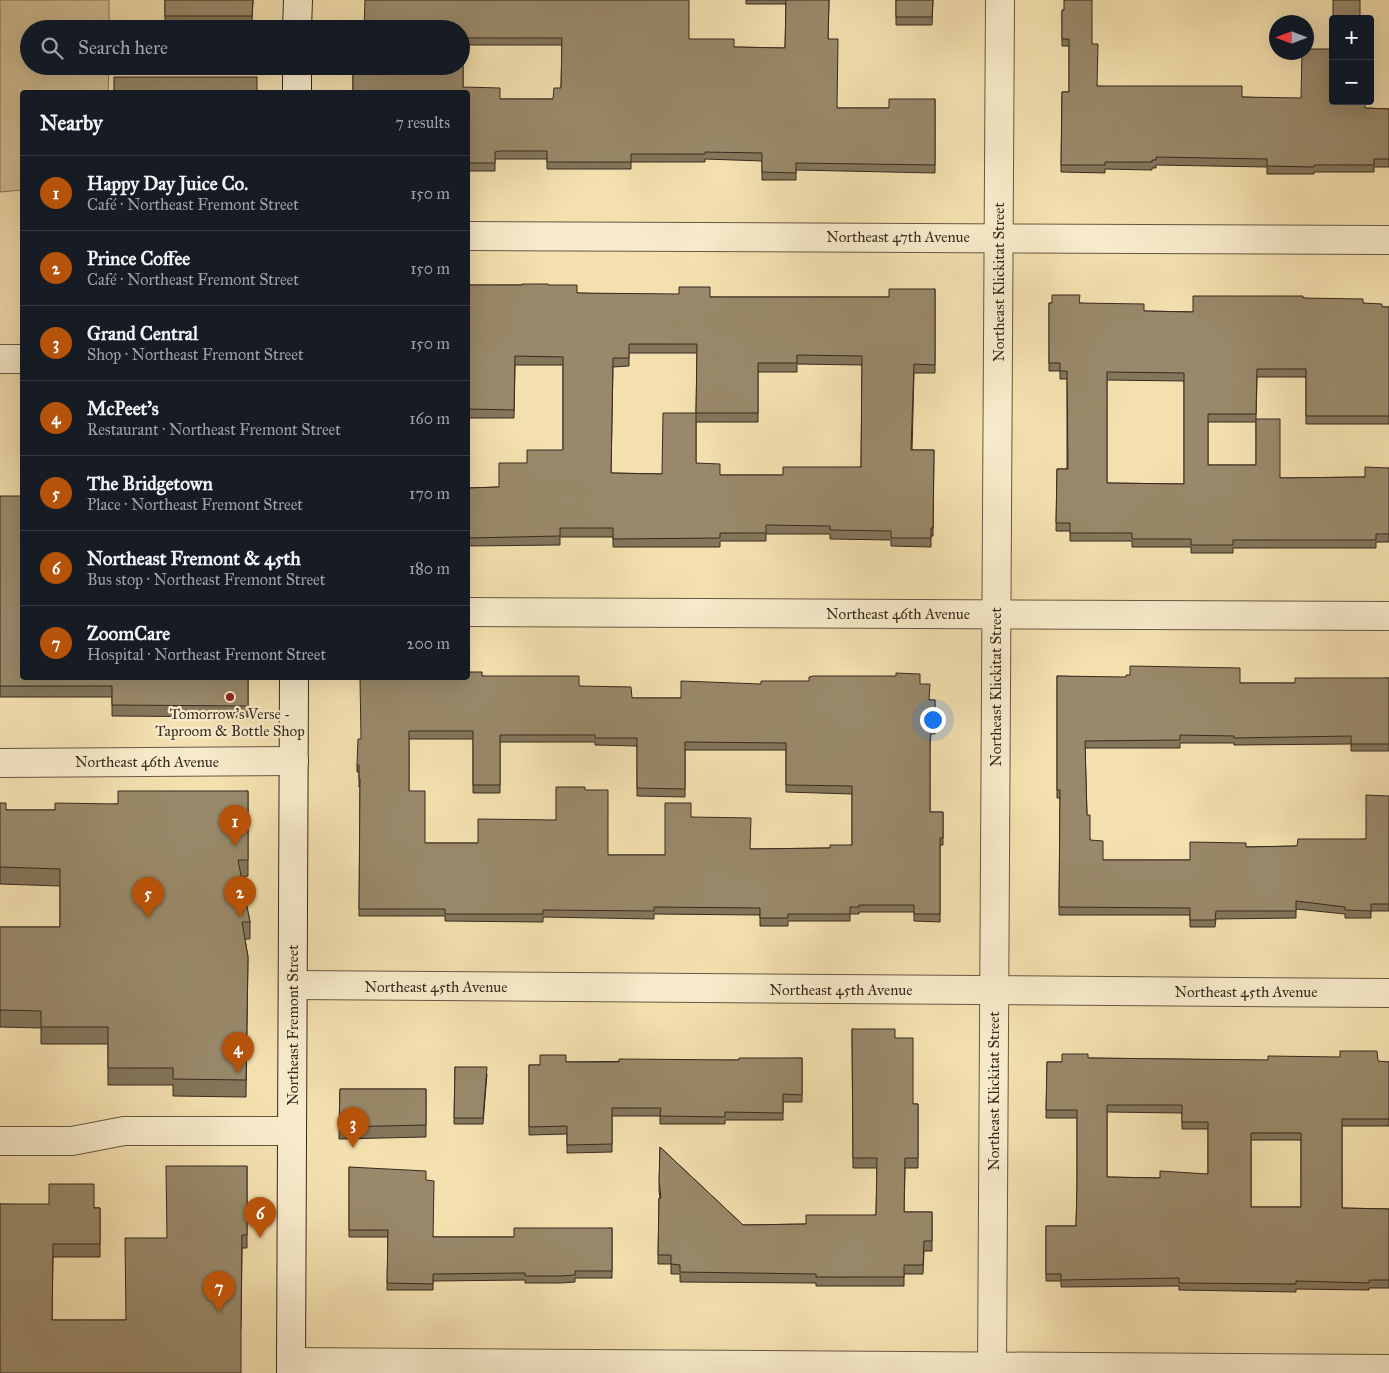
<!DOCTYPE html>
<meta charset="utf-8">
<style>
body{margin:0;font-family:"IM FELL Great Primer",serif;background:#242831;color:#f1f3f6}
.controls{position:absolute;right:15px;top:15px;display:grid;overflow:hidden;border-radius:5px;box-shadow:0 5px 20px #0002}
.controls button{width:45px;height:45px;display:grid;place-items:center;padding:0;border:0;border-bottom:1px solid #363941;background:#171b24;color:#f1f3f6;font:25px sans-serif}
.compass{position:absolute;left:1269px;top:15px;width:45px;height:45px;border-radius:50%;background:#171b24;box-shadow:0 5px 20px #0002;rotate:270deg}
.you{position:absolute;left:932px;top:719px;width:18px;height:18px;margin:-12px;border:4px solid #fff;border-radius:50%;background:#1a73e8;box-shadow:0 0 0 8px #1a73e833}
.badge{display:grid;place-items:center;width:32px;height:32px;border-radius:50%;background:#b45309;color:#fff;font-size:16px;font-weight:700}
.pin{position:absolute;translate:-50% -41px;filter:drop-shadow(0 1px 2px #0008)}
.pin::after{content:'';position:absolute;top:26px;width:18px;height:15px;background:inherit;clip-path:polygon(0 0,100% 0,50% 100%)}
.list{margin:0;padding:0;list-style:none}
h2{display:flex;justify-content:space-between;align-items:center;height:65px;margin:0;padding:0 20px;font-size:21px}
h2 small{font-size:16px;font-weight:400;color:#9ea1a6}
.list li{display:grid;grid-template-columns:32px 1fr auto;gap:15px;align-items:center;box-sizing:border-box;height:75px;padding:0 20px;border-top:1px solid #363941}
.list b{display:block;font-size:19px;white-space:nowrap}
.list p{margin:0;font-size:16px;white-space:nowrap;color:#9ea1a6}
.list em{font-size:16px;font-style:normal;color:#9ea1a6}
.icon{flex:none;width:28px;height:28px;fill:none;stroke:currentColor;stroke-width:2;stroke-linecap:round;stroke-linejoin:round}
.map{position:relative;flex:none;width:1389px;height:1373px;overflow:hidden}
.search{position:absolute;background:#171b24;box-shadow:0 5px 20px #0002;left:20px;top:20px;width:450px;height:55px;display:flex;align-items:center;gap:12px;box-sizing:border-box;padding:0 18px;border-radius:28px;color:#9ea1a6;font-size:19px}
.panel{position:absolute;background:#171b24;box-shadow:0 5px 20px #0002;left:20px;top:90px;width:450px;height:590px;border-radius:5px}
.map>svg:first-child{display:block}
.green{fill:#d4c197;stroke:#86765b}
.lines{fill:none;stroke-linecap:round;stroke-linejoin:round}
.minor-casing{stroke:#665843;stroke-width:30}
.secondary-casing{stroke:#372a1f;stroke-width:30}
.minor{stroke:#f8ebcb;stroke-width:28}
.secondary{stroke:#f8ebcb;stroke-width:28}
.wall{fill:#84765b;stroke:#372a1f;fill-rule:evenodd}
.building{fill:#99896a;stroke:#372a1f;fill-rule:evenodd}
.poi-dot{fill:#8f2418;stroke:#f8ebcb;stroke-width:2}
.labels{text-anchor:middle;dominant-baseline:central;stroke-width:4.5;stroke-linejoin:round;paint-order:stroke}
.street-label{font-size:15px;fill:#372a1f;stroke:#f8ebcb}
.poi-label{font-size:15px;fill:#372a1f;stroke:#f8ebcb}
</style>
<div class="map">
<svg width="1389" height="1373" viewBox="0 0 1389 1373">
<rect width="100%" height="100%" fill="#f4e0af"/>
<filter id="stains"><feTurbulence type="fractalNoise" baseFrequency=".004" numOctaves="4"/><feColorMatrix values="0 0 0 0 .2 0 0 0 0 .09 0 0 0 0 .02 0 0 0 .5 -.17"/></filter>
<radialGradient id="worn" r=".72"><stop offset=".6" stop-color="#630" stop-opacity="0"/><stop offset="1" stop-color="#630" stop-opacity=".3"/></radialGradient>
<!-- green -->
<polygon class="green" points="0,0 109,0 109,29 29,29 29,66 109,66 108,92 22,92 22,190 0,192"/>
<g class="lines">
<defs>
<g id="minor">
<polyline points="468,236 1389,240"/>
<polyline points="0,359 22,359"/>
<polyline points="468,612 1389,616"/>
<polyline points="0,763 294,761"/>
<polyline points="293,985 1389,993"/>
<polyline points="0,1141 72,1141 124,1131 292,1131"/>
<polyline points="291,1362 1389,1369"/>
<polyline points="992,1373 1000,0"/>
</g>
<g id="secondary">
<polyline points="297,29 298,0"/>
<polyline points="297,92 297,66"/>
<polyline points="291,1373 294,678"/>
</g>
</defs>
<!-- minor casing -->
<use href="#minor" class="minor-casing"/>
<!-- secondary casing -->
<use href="#secondary" class="secondary-casing"/>
<!-- minor -->
<use href="#minor" class="minor"/>
<!-- secondary -->
<use href="#secondary" class="secondary"/>
</g>
<!-- wall -->
<g class="wall">
<polygon points="165,0 253,0 252,22 165,22"/>
<path d="M 746,0 L 829,0 L 828,39 L 837,108 L 889,108 L 935,99 L 935,173 L 796,170 L 796,180 L 762,180 L 762,161 L 705,159 L 705,162 L 631,162 L 631,169 L 547,169 L 547,159 L 495,159 L 495,171 L 468,171 L 468,92 L 353,92 L 353,66 L 461,29 L 689,39 L 734,47 L 785,48 L 786,4 L 746,4 ZM 463,45 L 562,45 L 561,88 L 553,99 L 500,99 L 463,87 Z"/>
<polygon points="896,0 933,0 932,25 896,25"/>
<polygon points="1062,10 1064,10 1092,44 1097,86 1242,97 1333,101 1365,108 1389,109 1389,167 1374,167 1374,172 1314,172 1314,174 1267,174 1267,167 1156,165 1156,168 1152,168 1152,170 1105,169 1105,173 1061,172 1062,92 1069,92 1069,46 1062,46"/>
<path d="M 468,285 L 548,285 L 577,293 L 710,297 L 889,297 L 935,289 L 935,373 L 914,373 L 912,450 L 934,450 L 933,536 L 931,536 L 931,547 L 891,546 L 891,540 L 830,539 L 830,534 L 766,534 L 766,541 L 720,541 L 720,547 L 613,547 L 613,537 L 560,537 L 560,545 L 468,546 L 468,488 L 499,487 L 527,463 L 563,450 L 563,365 L 515,365 L 514,418 L 468,418 ZM 629,353 L 697,353 L 696,413 L 662,474 L 611,473 L 613,367 L 629,366 ZM 797,364 L 862,365 L 861,467 L 783,475 L 720,475 L 696,463 L 696,422 L 758,422 L 758,372 L 797,372 Z"/>
<path d="M 1303,298 L 1363,303 L 1382,307 L 1389,307 L 1389,424 L 1306,424 L 1306,377 L 1257,377 L 1256,419 L 1280,478 L 1365,477 L 1389,468 L 1389,542 L 1376,542 L 1376,548 L 1233,548 L 1233,553 L 1191,553 L 1191,547 L 1132,547 L 1132,541 L 1070,541 L 1070,531 L 1056,531 L 1057,469 L 1067,469 L 1067,379 L 1060,379 L 1060,371 L 1049,371 L 1049,303 L 1080,303 L 1144,311 L 1193,312 ZM 1107,380 L 1184,381 L 1184,484 L 1107,483 ZM 1208,422 L 1256,422 L 1256,465 L 1208,465 Z"/>
<polygon points="0,496 22,678 248,678 248,717 112,716 112,697 0,697"/>
<path d="M 482,676 L 579,686 L 632,698 L 681,698 L 761,684 L 920,684 L 930,700 L 935,700 L 935,734 L 931,734 L 930,748 L 930,812 L 943,812 L 943,845 L 940,845 L 940,922 L 914,921 L 914,912 L 859,912 L 859,914 L 850,914 L 850,921 L 788,921 L 788,926 L 760,926 L 760,915 L 654,914 L 654,919 L 543,917 L 543,922 L 445,921 L 445,916 L 359,916 L 360,787 L 359,787 L 359,772 L 357,772 L 357,765 ZM 409,739 L 473,739 L 473,793 L 500,793 L 500,742 L 595,742 L 595,745 L 637,746 L 637,796 L 685,797 L 685,750 L 786,750 L 786,792 L 852,794 L 852,845 L 830,848 L 751,849 L 691,817 L 665,855 L 608,855 L 585,790 L 556,820 L 478,843 L 425,843 L 409,791 Z"/>
<polygon points="1057,676 1240,683 1295,683 1389,678 1389,751 1351,751 1351,744 1234,745 1234,743 1180,743 1180,748 1085,748 1087,815 1090,840 1103,860 1190,860 1246,847 1297,846 1366,839 1389,796 1389,911 1371,911 1371,918 1345,918 1345,914 1296,909 1296,918 1216,919 1215,927 1190,927 1190,915 1059,915 1060,798 1057,798"/>
<polygon points="248,791 248,876 241,877 250,922 250,939 245,939 248,957 246,1097 173,1096 173,1085 108,1085 108,1044 41,1044 41,1028 0,1027 0,927 60,927 60,886 0,884 0,803 6,810 55,810"/>
<polygon points="852,1029 895,1038 913,1104 918,1104 918,1168 905,1168 904,1212 932,1212 932,1251 924,1251 923,1274 904,1274 904,1286 816,1286 816,1283 680,1282 680,1274 671,1274 671,1264 658,1264 659,1198 660,1198 659,1191 660,1147 743,1225 806,1224 876,1215 877,1168 853,1168"/>
<polygon points="802,1058 802,1102 783,1102 783,1120 725,1120 725,1124 660,1124 660,1116 612,1116 612,1152 567,1153 567,1134 529,1135 529,1065 540,1065 566,1062 739,1060"/>
<path d="M 1088,1058 L 1389,1062 L 1389,1126 L 1342,1126 L 1342,1208 L 1389,1209 L 1389,1288 L 1369,1288 L 1369,1290 L 1296,1289 L 1296,1292 L 1179,1290 L 1179,1286 L 1061,1287 L 1061,1281 L 1046,1281 L 1046,1226 L 1076,1226 L 1077,1187 L 1077,1118 L 1046,1118 L 1047,1062 L 1062,1062 ZM 1107,1112 L 1182,1113 L 1182,1129 L 1208,1129 L 1208,1174 L 1160,1178 L 1107,1177 ZM 1251,1140 L 1301,1140 L 1301,1207 L 1251,1207 Z"/>
<polygon points="455,1067 487,1074 483,1124 454,1124"/>
<polygon points="340,1089 426,1089 426,1137 339,1139"/>
<polygon points="247,1166 247,1248 242,1248 241,1329 0,1373 0,1204 100,1208 100,1257 53,1257 52,1320 125,1320"/>
<polygon points="349,1167 426,1180 433,1237 514,1237 612,1228 612,1278 575,1278 575,1282 561,1283 525,1283 525,1280 433,1281 433,1290 387,1290 388,1237 349,1237"/>
</g>
<!-- building -->
<g class="building">
<polygon points="165,0 253,0 252,16 165,16"/>
<path d="M 365,0 L 689,0 L 689,39 L 734,39 L 734,47 L 785,48 L 786,0 L 829,0 L 828,39 L 838,39 L 837,108 L 889,108 L 889,99 L 935,99 L 935,165 L 796,163 L 796,173 L 762,172 L 762,153 L 705,152 L 705,154 L 631,154 L 631,162 L 547,162 L 547,151 L 500,151 L 495,152 L 495,163 L 468,163 L 468,92 L 382,92 L 382,91 L 353,91 L 353,66 L 461,66 L 461,29 L 364,29 ZM 463,38 L 562,38 L 561,88 L 554,88 L 553,99 L 500,99 L 500,88 L 463,87 Z"/>
<polygon points="896,0 933,0 932,17 896,17"/>
<polygon points="1064,0 1092,0 1092,44 1098,44 1097,86 1242,86 1242,97 1301,98 1302,52 1306,52 1306,49 1333,49 1333,101 1365,101 1365,108 1389,109 1389,159 1374,159 1374,165 1314,165 1314,167 1267,166 1267,159 1156,157 1156,160 1152,160 1152,162 1105,162 1105,165 1061,165 1062,92 1069,92 1069,39 1062,39 1062,10 1064,10"/>
<rect x="1333" y="0" width="27" height="19"/>
<rect x="114" y="77" width="143" height="15"/>
<path d="M 522,284 L 548,284 L 548,285 L 577,285 L 577,293 L 679,294 L 679,287 L 710,287 L 710,297 L 889,297 L 889,289 L 935,289 L 935,365 L 914,364 L 911,450 L 934,450 L 933,528 L 931,528 L 931,538 L 891,538 L 891,531 L 830,530 L 830,526 L 766,525 L 766,533 L 720,533 L 720,538 L 613,539 L 613,528 L 560,528 L 560,536 L 468,538 L 468,488 L 499,487 L 499,463 L 527,463 L 527,450 L 563,450 L 563,357 L 515,356 L 514,410 L 468,409 L 468,285 L 522,285 ZM 629,344 L 697,344 L 696,413 L 663,413 L 662,474 L 611,473 L 613,358 L 629,358 ZM 797,355 L 862,356 L 861,467 L 783,467 L 783,475 L 720,475 L 720,464 L 696,463 L 696,413 L 758,413 L 758,363 L 797,363 Z"/>
<path d="M 1052,295 L 1080,295 L 1079,303 L 1144,304 L 1144,311 L 1193,312 L 1193,296 L 1303,296 L 1303,298 L 1363,299 L 1363,303 L 1382,304 L 1382,307 L 1389,307 L 1389,416 L 1306,416 L 1306,369 L 1257,369 L 1256,414 L 1208,414 L 1208,465 L 1256,465 L 1256,419 L 1280,419 L 1280,478 L 1365,477 L 1365,467 L 1389,468 L 1389,534 L 1376,534 L 1376,540 L 1233,540 L 1233,545 L 1191,545 L 1191,539 L 1132,539 L 1132,533 L 1070,533 L 1070,523 L 1056,523 L 1057,469 L 1068,469 L 1067,371 L 1060,371 L 1060,363 L 1049,363 L 1049,303 L 1052,303 ZM 1107,372 L 1184,373 L 1184,484 L 1107,483 Z"/>
<polygon points="0,496 22,496 22,678 248,678 248,706 112,705 112,686 0,686"/>
<polygon points="1130,666 1240,668 1240,683 1295,683 1295,678 1389,678 1389,744 1351,744 1351,736 1234,738 1234,736 1180,735 1180,740 1085,741 1087,815 1090,815 1090,840 1103,841 1103,860 1190,860 1190,842 1246,843 1246,847 1297,846 1298,839 1366,839 1366,795 1389,796 1389,904 1371,904 1371,911 1345,910 1345,907 1296,901 1296,911 1216,911 1215,920 1190,920 1190,908 1059,907 1060,790 1057,790 1057,676 1126,677 1126,675 1130,675"/>
<path d="M 468,672 L 482,672 L 482,676 L 579,676 L 579,686 L 631,687 L 632,698 L 681,698 L 681,681 L 761,684 L 761,681 L 809,681 L 809,677 L 813,676 L 896,676 L 896,673 L 920,674 L 920,684 L 930,684 L 929,700 L 935,700 L 935,726 L 931,726 L 930,740 L 930,812 L 943,812 L 943,838 L 940,838 L 940,914 L 914,914 L 914,905 L 859,905 L 859,907 L 850,907 L 850,914 L 788,914 L 788,918 L 760,918 L 760,908 L 654,907 L 654,911 L 543,910 L 543,914 L 445,914 L 445,909 L 359,909 L 360,779 L 359,779 L 359,765 L 357,765 L 358,739 L 361,739 L 360,678 L 468,678 ZM 409,731 L 473,731 L 473,785 L 500,785 L 500,735 L 595,735 L 595,738 L 637,738 L 637,788 L 685,789 L 685,742 L 786,743 L 786,785 L 852,786 L 852,845 L 830,845 L 830,848 L 750,849 L 751,818 L 691,817 L 691,803 L 665,803 L 665,855 L 608,855 L 608,790 L 585,790 L 585,787 L 556,787 L 556,820 L 478,819 L 478,843 L 425,843 L 425,791 L 409,791 Z"/>
<polygon points="118,791 248,791 248,860 238,860 250,922 242,922 248,957 246,1080 173,1079 173,1068 108,1068 108,1027 41,1027 41,1011 0,1010 0,927 60,927 60,869 0,867 0,803 6,803 6,810 55,810 55,803 118,804"/>
<polygon points="852,1029 895,1029 895,1038 913,1038 913,1104 918,1104 918,1158 905,1158 904,1212 932,1212 932,1241 924,1241 923,1265 904,1265 904,1277 816,1277 816,1274 680,1272 680,1265 671,1264 671,1255 658,1255 659,1198 661,1198 659,1181 660,1147 743,1225 806,1224 806,1215 876,1215 877,1158 853,1158"/>
<path d="M 1340,1051 L 1377,1051 L 1378,1061 L 1389,1062 L 1389,1119 L 1342,1119 L 1342,1208 L 1389,1209 L 1389,1280 L 1369,1280 L 1369,1283 L 1296,1281 L 1296,1284 L 1179,1283 L 1179,1278 L 1061,1280 L 1061,1274 L 1046,1274 L 1046,1226 L 1076,1226 L 1077,1187 L 1077,1110 L 1046,1110 L 1047,1062 L 1062,1062 L 1062,1054 L 1088,1054 L 1088,1058 L 1268,1060 L 1268,1056 L 1340,1057 ZM 1107,1105 L 1182,1105 L 1182,1122 L 1208,1122 L 1208,1174 L 1160,1171 L 1160,1178 L 1107,1177 ZM 1251,1133 L 1301,1133 L 1301,1207 L 1251,1207 Z"/>
<polygon points="540,1055 566,1055 566,1062 619,1062 619,1059 739,1060 739,1058 802,1058 802,1095 783,1094 783,1113 725,1112 725,1117 660,1116 661,1108 612,1108 612,1144 567,1145 567,1126 529,1127 529,1065 540,1065"/>
<polygon points="455,1067 487,1067 483,1118 454,1118"/>
<polygon points="340,1089 426,1089 426,1125 339,1127"/>
<polygon points="166,1166 247,1166 247,1235 242,1235 241,1322 241,1373 0,1373 0,1204 49,1204 49,1184 94,1184 94,1208 100,1208 100,1244 53,1244 52,1320 126,1320 125,1238 167,1238"/>
<polygon points="349,1167 426,1171 426,1180 434,1181 433,1237 514,1237 514,1228 612,1228 612,1271 575,1271 575,1275 561,1276 525,1276 525,1273 433,1274 433,1284 387,1283 388,1230 349,1230"/>
</g>
<!-- markers -->
<circle class="poi-dot" cx="230" cy="697" r="5"/>
<g class="labels">
<!-- street labels -->
<g class="street-label">
<text x="898" y="237">Northeast 47th Avenue</text>
<text transform="translate(999 282) rotate(-90)">Northeast Klickitat Street</text>
<text x="898" y="614">Northeast 46th Avenue</text>
<text transform="translate(996 687) rotate(-90)">Northeast Klickitat Street</text>
<text x="147" y="762">Northeast 46th Avenue</text>
<text x="436" y="987">Northeast 45th Avenue</text>
<text x="841" y="990">Northeast 45th Avenue</text>
<text x="1246" y="992">Northeast 45th Avenue</text>
<text transform="translate(293 1025) rotate(-90)">Northeast Fremont Street</text>
<text transform="translate(994 1091) rotate(-90)">Northeast Klickitat Street</text>
</g>
<!-- poi labels -->
<g class="poi-label">
<text x="230" y="714">Tomorrow's Verse -<tspan x="230" dy="17">Taproom &amp; Bottle Shop</tspan></text>
</g>
</g>
<rect width="100%" height="100%" filter="url(#stains)"/>
<rect width="100%" height="100%" fill="url(#worn)"/>
</svg>
<div class="controls">
<button>+</button>
<button>−</button>
</div>
<svg class="compass" viewBox="-18 -18 36 36"><path d="M0-13l5 13h-10z" fill="#e53935"/><path d="M0 13l5-13h-10z" fill="#9ea1a6"/></svg>
<div class="you"></div>
<div class="pin badge" style="left:235px;top:846px">1</div>
<div class="pin badge" style="left:240px;top:917px">2</div>
<div class="pin badge" style="left:353px;top:1148px">3</div>
<div class="pin badge" style="left:238px;top:1073px">4</div>
<div class="pin badge" style="left:148px;top:918px">5</div>
<div class="pin badge" style="left:260px;top:1238px">6</div>
<div class="pin badge" style="left:219px;top:1312px">7</div>
<div class="search"><svg class="icon" aria-label="search" viewBox="0 0 24 24"><circle cx="10" cy="10" r="6"/><path d="M15 15l6 6"/></svg>Search here</div>
<section class="panel">
<h2>Nearby<small>7 results</small></h2>
<ul class="list">
<li><span class="badge">1</span><div><b>Happy Day Juice Co.</b><p>Café · Northeast Fremont Street</p></div><em>150 m</em></li>
<li><span class="badge">2</span><div><b>Prince Coffee</b><p>Café · Northeast Fremont Street</p></div><em>150 m</em></li>
<li><span class="badge">3</span><div><b>Grand Central</b><p>Shop · Northeast Fremont Street</p></div><em>150 m</em></li>
<li><span class="badge">4</span><div><b>McPeet's</b><p>Restaurant · Northeast Fremont Street</p></div><em>160 m</em></li>
<li><span class="badge">5</span><div><b>The Bridgetown</b><p>Place · Northeast Fremont Street</p></div><em>170 m</em></li>
<li><span class="badge">6</span><div><b>Northeast Fremont &amp; 45th</b><p>Bus stop · Northeast Fremont Street</p></div><em>180 m</em></li>
<li><span class="badge">7</span><div><b>ZoomCare</b><p>Hospital · Northeast Fremont Street</p></div><em>200 m</em></li>
</ul>
</section>
</div>
